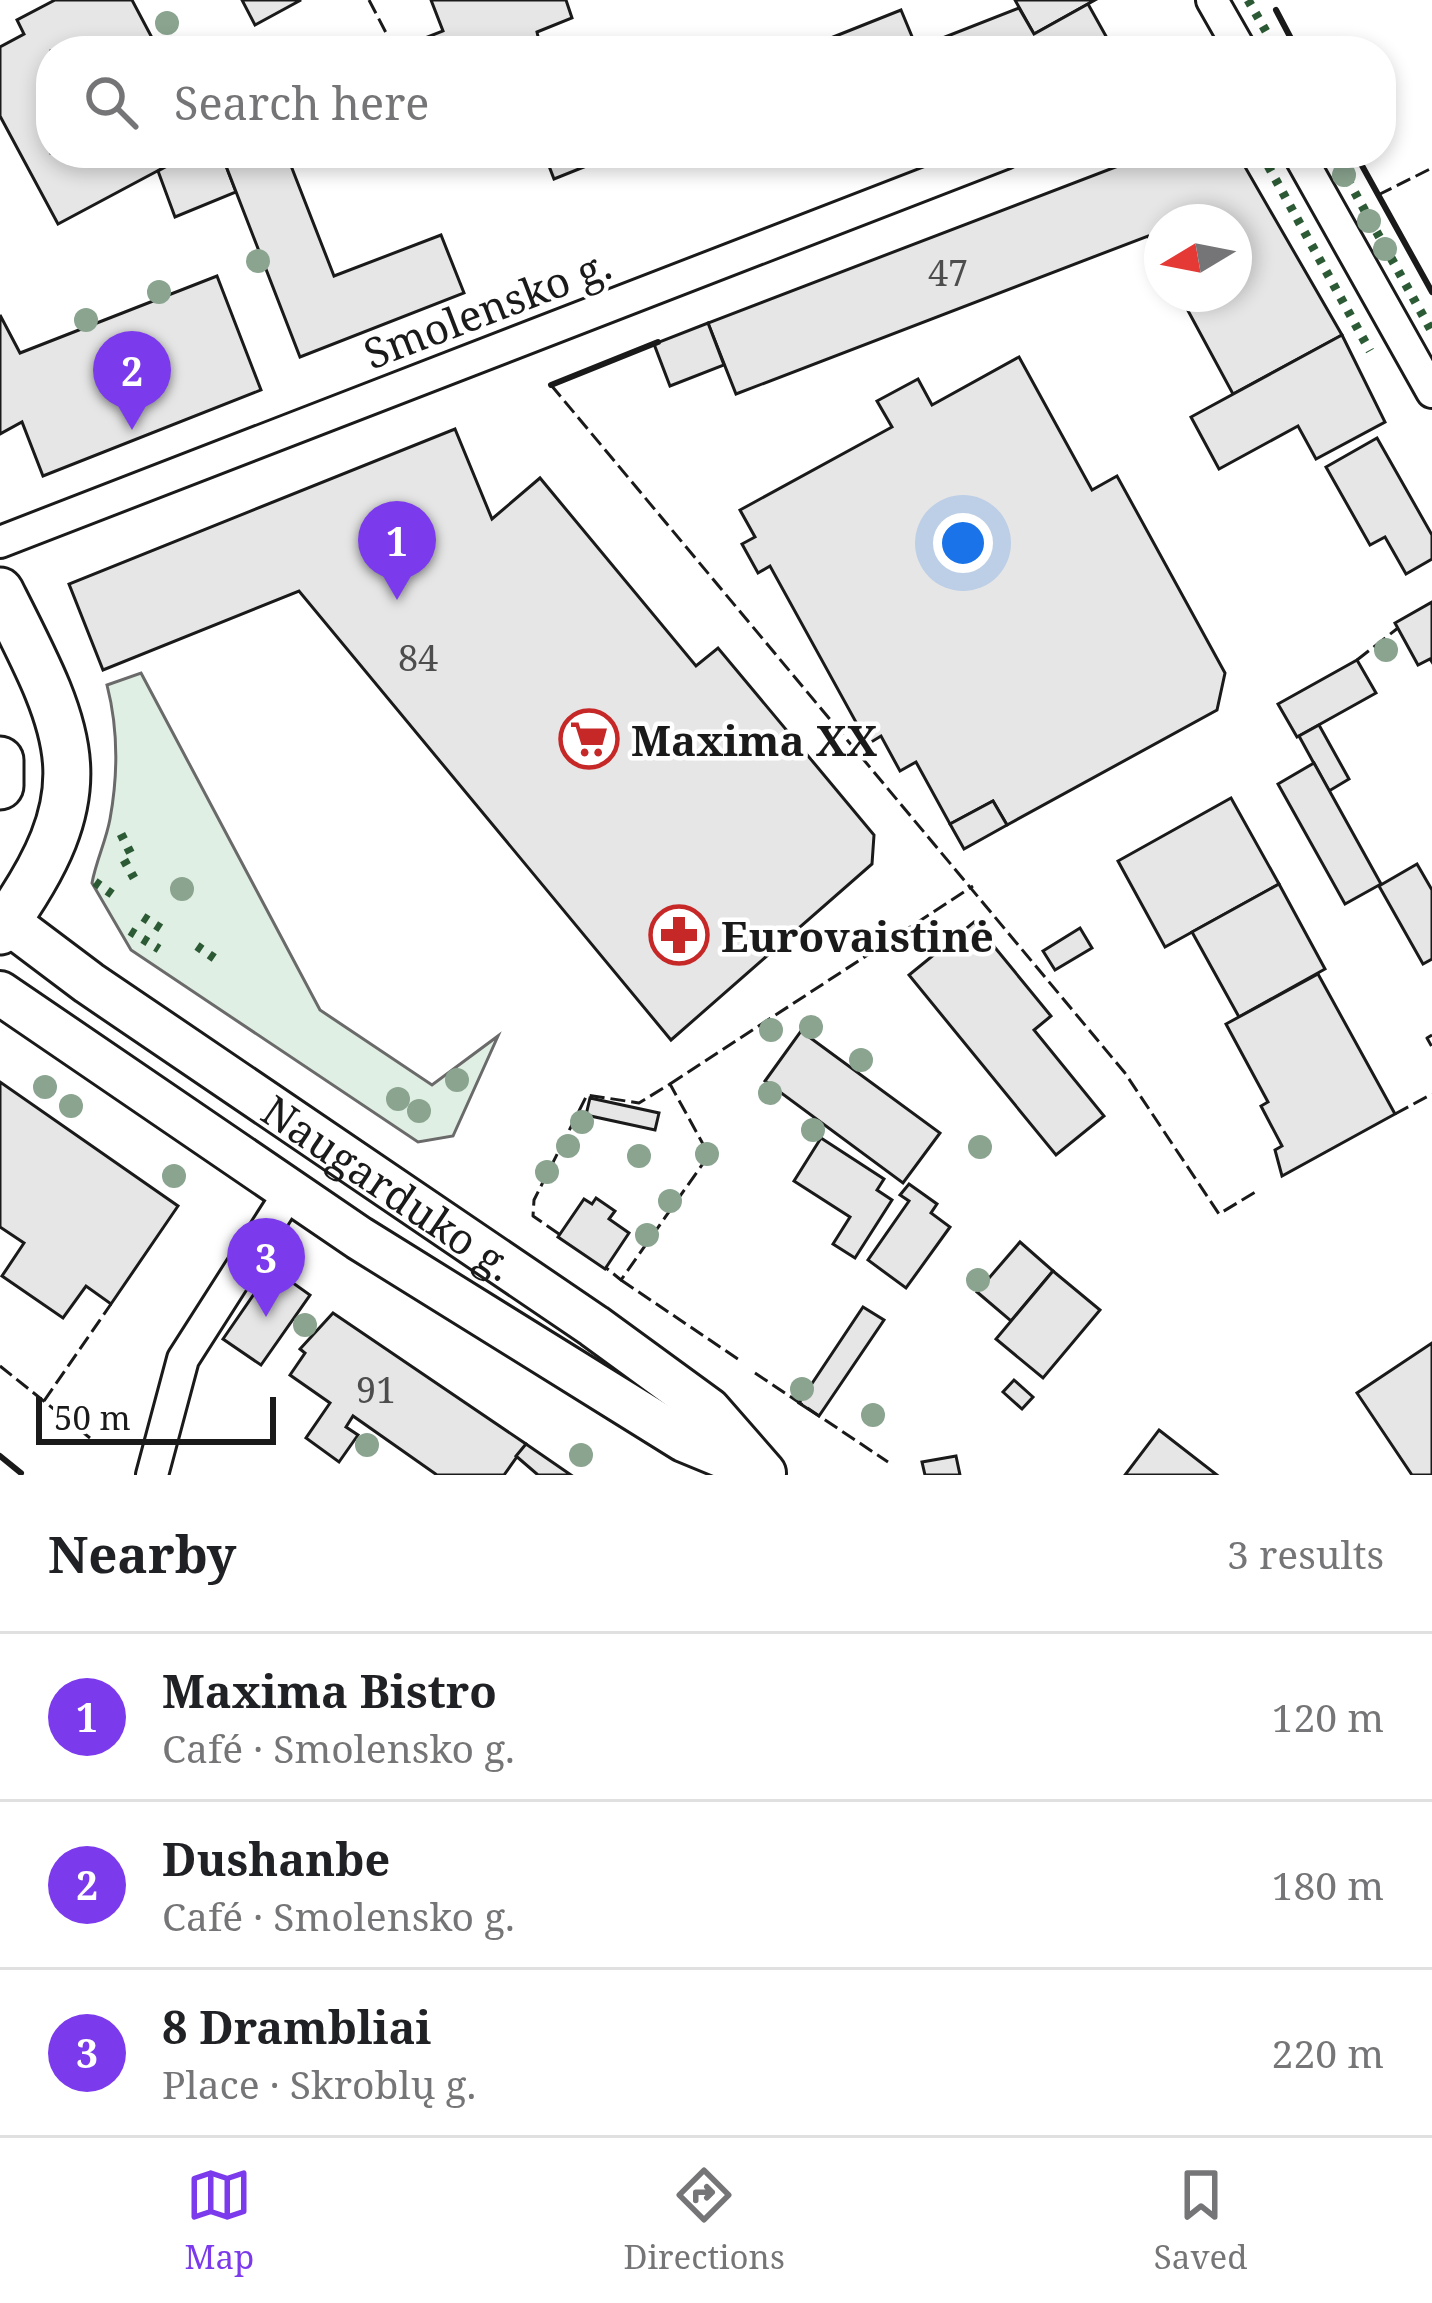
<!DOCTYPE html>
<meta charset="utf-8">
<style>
body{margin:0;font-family:"Noto Serif",serif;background:#f6f6f6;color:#202124}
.compass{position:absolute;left:1144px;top:204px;width:108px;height:108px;border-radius:50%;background:#fff;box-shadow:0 6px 18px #0003;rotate:260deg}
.scale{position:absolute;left:36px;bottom:30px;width:240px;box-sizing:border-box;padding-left:12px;border:6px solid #1a1a1a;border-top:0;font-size:33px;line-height:42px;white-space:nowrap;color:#1a1a1a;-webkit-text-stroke:9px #fff;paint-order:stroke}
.you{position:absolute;left:963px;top:543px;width:42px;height:42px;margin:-30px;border:9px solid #fff;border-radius:50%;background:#1a73e8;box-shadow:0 0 0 18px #1a73e833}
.badge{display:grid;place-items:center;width:78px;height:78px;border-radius:50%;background:#7c3aed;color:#fff;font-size:39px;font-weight:700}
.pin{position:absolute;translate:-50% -99px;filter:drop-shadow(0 3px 6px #0008)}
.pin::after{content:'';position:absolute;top:63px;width:42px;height:36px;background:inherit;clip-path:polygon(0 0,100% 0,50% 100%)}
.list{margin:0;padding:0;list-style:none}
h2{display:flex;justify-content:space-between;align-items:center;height:156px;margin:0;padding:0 48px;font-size:51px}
h2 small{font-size:39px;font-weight:400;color:#757577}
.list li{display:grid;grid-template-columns:78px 1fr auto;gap:36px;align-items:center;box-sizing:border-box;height:168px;padding:0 48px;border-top:3px solid #e0e0e0}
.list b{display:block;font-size:45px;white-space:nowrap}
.list p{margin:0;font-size:39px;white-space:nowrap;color:#757577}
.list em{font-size:39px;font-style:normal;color:#757577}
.icon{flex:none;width:66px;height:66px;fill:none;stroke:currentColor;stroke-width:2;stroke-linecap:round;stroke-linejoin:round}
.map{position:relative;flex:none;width:1432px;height:1475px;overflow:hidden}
.search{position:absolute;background:#fff;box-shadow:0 6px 18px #0003;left:36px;right:36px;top:36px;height:132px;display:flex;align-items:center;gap:30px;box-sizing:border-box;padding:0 42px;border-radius:48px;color:#757577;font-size:45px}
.sheet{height:660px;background:#fff}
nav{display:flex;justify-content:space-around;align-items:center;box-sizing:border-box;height:168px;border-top:3px solid #e0e0e0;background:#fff;font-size:33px;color:#757577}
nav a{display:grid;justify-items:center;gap:6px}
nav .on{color:#7c3aed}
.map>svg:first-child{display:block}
.green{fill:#e0efe3;stroke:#6a6a6a;stroke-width:3}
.building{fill:#e6e6e6;stroke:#1a1a1a;stroke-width:3}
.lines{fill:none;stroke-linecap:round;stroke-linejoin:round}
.street-casing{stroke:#1a1a1a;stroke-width:36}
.secondary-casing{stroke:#1a1a1a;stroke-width:48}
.primary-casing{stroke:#1a1a1a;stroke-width:51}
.street{stroke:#fff;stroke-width:30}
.secondary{stroke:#fff;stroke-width:42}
.primary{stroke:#fff;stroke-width:45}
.hedge{stroke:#2b5a34;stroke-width:9;stroke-dasharray:6 9;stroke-linecap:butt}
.fence{stroke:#1a1a1a;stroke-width:3;stroke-dasharray:15 6;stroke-linecap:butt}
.wall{stroke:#1a1a1a;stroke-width:6}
.tree{fill:#8aa48f}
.labels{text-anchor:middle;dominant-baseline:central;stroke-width:9;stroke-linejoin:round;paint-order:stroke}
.number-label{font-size:36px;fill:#4d4d4d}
.street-label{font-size:42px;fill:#1a1a1a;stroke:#fff}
.poi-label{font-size:42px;font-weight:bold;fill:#1a1a1a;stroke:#fff;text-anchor:start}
</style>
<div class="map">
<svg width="1432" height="1475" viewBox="0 0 1432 1475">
<rect width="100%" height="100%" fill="#fff"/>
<!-- green -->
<path class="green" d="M 141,673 L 320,1010 L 432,1085 L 498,1036 L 453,1136 L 418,1142 L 131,950 L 92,883 C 96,861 106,841 110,819 C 118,775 118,728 107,685 Z"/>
<!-- building -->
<g class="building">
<polygon points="55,0 132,0 159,51 51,51 51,153 191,153 58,224 0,116 0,47 24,34 17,20"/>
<polygon points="242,0 301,0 255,25"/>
<polygon points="431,0 566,0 572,18 537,32 539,41 516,51 392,51 443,31"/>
<polygon points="1015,0 1095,0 1034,34"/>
<polygon points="1088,4 1107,38 1075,51 917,48 1019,8 1034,34"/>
<polygon points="901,10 918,51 798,51"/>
<polygon points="191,153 221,153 236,192 175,217 158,171"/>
<polygon points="221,153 286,153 334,276 441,235 464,293 300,357"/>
<polygon points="544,153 601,153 604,159 554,179"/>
<polygon points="1152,153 1237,153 1342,335 1233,394 1179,294 1234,294 1234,222 1162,222 1162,262 1148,236 736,394 708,323"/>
<polygon points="217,276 261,390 43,476 22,422 0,434 0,315 20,353"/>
<polygon points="708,323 724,365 670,386 654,344"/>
<polygon points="1342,335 1385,422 1316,459 1298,426 1219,469 1191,417"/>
<polygon points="1019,357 1092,490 1117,476 1225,673 1217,710 1007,825 993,801 950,824 916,762 900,771 881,736 868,744 770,566 758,573 742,544 755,537 740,510 892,427 877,401 918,379 932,405"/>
<polygon points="455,429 492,519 540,478 696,666 718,648 874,835 872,864 671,1040 299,591 103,670 69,584"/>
<polygon points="1377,438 1432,535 1432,559 1406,574 1385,537 1370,545 1326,467"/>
<polygon points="1432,602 1432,662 1430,659 1418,665 1395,623"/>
<polygon points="1357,660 1376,693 1297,737 1278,704"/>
<polygon points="1319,725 1349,779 1329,791 1299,736"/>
<polygon points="1314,763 1381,884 1345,904 1278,784"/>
<polygon points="1231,798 1279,884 1165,947 1118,861"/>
<polygon points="993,801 1007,825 964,849 950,824"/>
<polygon points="1417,864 1432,890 1432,959 1423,964 1379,886"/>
<polygon points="1279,884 1325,969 1239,1017 1192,932"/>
<polygon points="974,922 1051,1016 1034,1030 1104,1116 1056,1155 909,975"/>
<polygon points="1080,928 1092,948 1055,970 1043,951"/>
<polygon points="1318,974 1395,1114 1282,1176 1275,1150 1282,1146 1261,1106 1268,1102 1226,1024"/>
<polygon points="801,1031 940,1133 903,1183 765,1081"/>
<polygon points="0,1082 178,1206 111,1304 86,1286 63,1318 2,1276 24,1243 0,1227"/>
<polygon points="590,1098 659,1113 655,1130 586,1115"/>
<polygon points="821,1138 884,1179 877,1190 892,1200 855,1258 833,1244 850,1217 794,1181"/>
<polygon points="909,1184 937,1204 931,1213 950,1227 906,1288 868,1260 909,1201 900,1195"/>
<polygon points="596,1198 615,1211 609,1219 629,1233 605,1269 558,1237 584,1199 592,1204"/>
<polygon points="1020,1242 1053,1271 1011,1321 977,1292"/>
<polygon points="272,1268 310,1295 261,1365 223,1339"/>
<polygon points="1053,1271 1100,1310 1043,1378 996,1339"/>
<polygon points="863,1307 884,1320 819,1416 799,1403"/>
<polygon points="333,1313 526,1444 504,1475 437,1475 353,1416 346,1427 358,1435 339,1462 306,1438 330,1403 290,1375 305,1353 300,1349"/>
<polygon points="1432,1343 1432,1475 1412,1475 1357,1393"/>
<polygon points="1014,1380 1033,1397 1022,1409 1003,1392"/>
<polygon points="1159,1430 1217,1475 1125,1475"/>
<polygon points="526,1444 571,1475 538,1475 516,1456"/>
<polygon points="956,1456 960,1475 925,1475 922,1462"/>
</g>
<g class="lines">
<defs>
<g id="street">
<polyline points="1212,0 1241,51"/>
<polyline points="1298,153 1432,392"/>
<polyline points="0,542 1005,153"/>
<polyline points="152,1475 183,1359 289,1193"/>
</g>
<g id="secondary">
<path id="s1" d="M 0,916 L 89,983 L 594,1326 L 709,1410 L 764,1473"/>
<polyline points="0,993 359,1238 684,1440 754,1469"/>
</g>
<g id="primary">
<path d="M 0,591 C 73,735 104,788 0,931"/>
<polyline points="0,760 0,786"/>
</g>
</defs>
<!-- street casing -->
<use href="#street" class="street-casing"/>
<!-- secondary casing -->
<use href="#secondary" class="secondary-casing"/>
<!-- primary casing -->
<use href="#primary" class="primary-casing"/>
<!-- street -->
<use href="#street" class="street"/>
<!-- secondary -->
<use href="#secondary" class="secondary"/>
<!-- primary -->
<use href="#primary" class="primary"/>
<!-- hedge -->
<g class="hedge">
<polyline points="1248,0 1275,47"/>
<polyline points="1261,153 1370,351"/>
<polyline points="1333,153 1432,332"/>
<polyline points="121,834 132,856"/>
<polyline points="124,860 134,878"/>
<polyline points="95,882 116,897"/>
<polyline points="143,917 165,931"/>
<polyline points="130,931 159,949"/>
<polyline points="197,946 217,960"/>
</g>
<!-- fence -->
<g class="fence">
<polyline points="369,0 395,50"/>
<polyline points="1378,195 1432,168"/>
<polyline points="551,385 1125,1073 1219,1214 1257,1191"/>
<polyline points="1357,660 1398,628"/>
<polyline points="1432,1035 1427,1038 1432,1047"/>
<polyline points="670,1084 973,886"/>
<polyline points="1395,1114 1432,1094"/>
<polyline points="559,1234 533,1216 534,1200 587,1095 639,1103 670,1084 709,1155 621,1280 605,1267"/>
<polyline points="621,1280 738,1359"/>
<polyline points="0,1366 90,1438"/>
<polyline points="755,1373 888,1462"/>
<polyline points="44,1401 111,1304"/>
</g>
<!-- wall -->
<g class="wall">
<polyline points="1276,10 1296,48"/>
<polyline points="1355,153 1432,292"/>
<polyline points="551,385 658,342"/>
<polyline points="0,1456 21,1473"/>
</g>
</g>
<!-- trees -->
<g class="tree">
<circle cx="167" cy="23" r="12"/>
<circle cx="1344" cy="175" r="12"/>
<circle cx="1369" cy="221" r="12"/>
<circle cx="1385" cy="249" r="12"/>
<circle cx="258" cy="261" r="12"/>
<circle cx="159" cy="292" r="12"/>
<circle cx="86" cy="320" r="12"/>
<circle cx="1386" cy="650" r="12"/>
<circle cx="182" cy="889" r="12"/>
<circle cx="811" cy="1027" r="12"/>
<circle cx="771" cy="1030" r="12"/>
<circle cx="861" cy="1060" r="12"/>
<circle cx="457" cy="1080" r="12"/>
<circle cx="45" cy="1087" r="12"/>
<circle cx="770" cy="1093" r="12"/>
<circle cx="398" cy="1099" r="12"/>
<circle cx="71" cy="1106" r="12"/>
<circle cx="419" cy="1111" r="12"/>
<circle cx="582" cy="1122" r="12"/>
<circle cx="813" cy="1130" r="12"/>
<circle cx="568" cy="1146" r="12"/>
<circle cx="980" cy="1147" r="12"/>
<circle cx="707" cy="1154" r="12"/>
<circle cx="639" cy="1156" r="12"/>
<circle cx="547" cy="1172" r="12"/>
<circle cx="174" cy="1176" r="12"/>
<circle cx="670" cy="1201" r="12"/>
<circle cx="647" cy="1235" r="12"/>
<circle cx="978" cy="1280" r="12"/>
<circle cx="305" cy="1325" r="12"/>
<circle cx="802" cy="1389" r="12"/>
<circle cx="873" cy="1415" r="12"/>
<circle cx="367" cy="1445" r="12"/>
<circle cx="581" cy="1455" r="12"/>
</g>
<!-- icons -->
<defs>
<symbol id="supermarket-ring" viewBox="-11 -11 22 22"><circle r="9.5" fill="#fff" stroke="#c62828" stroke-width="1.5"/><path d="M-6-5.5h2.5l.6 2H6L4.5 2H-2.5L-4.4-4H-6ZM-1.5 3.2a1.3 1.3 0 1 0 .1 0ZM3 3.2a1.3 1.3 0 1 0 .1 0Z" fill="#c62828"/></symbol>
<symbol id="pharmacy-ring" viewBox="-11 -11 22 22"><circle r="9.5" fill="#fff" stroke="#c62828" stroke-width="1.5"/><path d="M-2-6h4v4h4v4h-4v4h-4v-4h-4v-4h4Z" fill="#c62828"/></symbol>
</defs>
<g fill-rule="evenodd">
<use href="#supermarket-ring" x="556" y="706" width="66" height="66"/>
<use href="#pharmacy-ring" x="646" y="902" width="66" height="66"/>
</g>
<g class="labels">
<!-- number labels -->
<g class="number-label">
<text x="948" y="272">47</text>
<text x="418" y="657">84</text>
<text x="376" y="1389">91</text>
</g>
<!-- street labels -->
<g class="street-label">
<text transform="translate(487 308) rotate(-21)">Smolensko g.</text>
<text stroke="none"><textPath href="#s1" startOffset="474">Naugarduko g.</textPath></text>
</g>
<!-- poi labels -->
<g class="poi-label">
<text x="631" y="739">Maxima XX</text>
<text x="721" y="935">Eurovaistinė</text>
</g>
</g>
</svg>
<svg class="compass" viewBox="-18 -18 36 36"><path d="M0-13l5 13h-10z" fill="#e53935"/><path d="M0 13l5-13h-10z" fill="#757577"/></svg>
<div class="scale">50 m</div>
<div class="you"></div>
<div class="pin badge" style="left:397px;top:600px">1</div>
<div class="pin badge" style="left:132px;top:430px">2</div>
<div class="pin badge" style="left:266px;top:1317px">3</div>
<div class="search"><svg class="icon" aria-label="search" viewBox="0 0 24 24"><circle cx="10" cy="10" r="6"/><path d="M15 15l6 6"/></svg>Search here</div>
</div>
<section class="sheet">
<h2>Nearby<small>3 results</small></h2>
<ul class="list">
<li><span class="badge">1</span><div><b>Maxima Bistro</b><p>Café · Smolensko g.</p></div><em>120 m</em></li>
<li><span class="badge">2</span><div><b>Dushanbe</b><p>Café · Smolensko g.</p></div><em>180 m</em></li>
<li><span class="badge">3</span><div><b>8 Drambliai</b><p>Place · Skroblų g.</p></div><em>220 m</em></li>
</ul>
</section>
<nav>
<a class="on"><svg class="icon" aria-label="map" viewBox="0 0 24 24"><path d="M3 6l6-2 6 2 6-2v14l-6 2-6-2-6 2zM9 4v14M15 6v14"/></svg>Map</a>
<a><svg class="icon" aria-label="directions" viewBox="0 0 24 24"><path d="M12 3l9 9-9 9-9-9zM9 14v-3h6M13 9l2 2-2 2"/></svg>Directions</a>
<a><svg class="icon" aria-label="saved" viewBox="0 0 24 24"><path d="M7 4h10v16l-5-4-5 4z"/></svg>Saved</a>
</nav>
